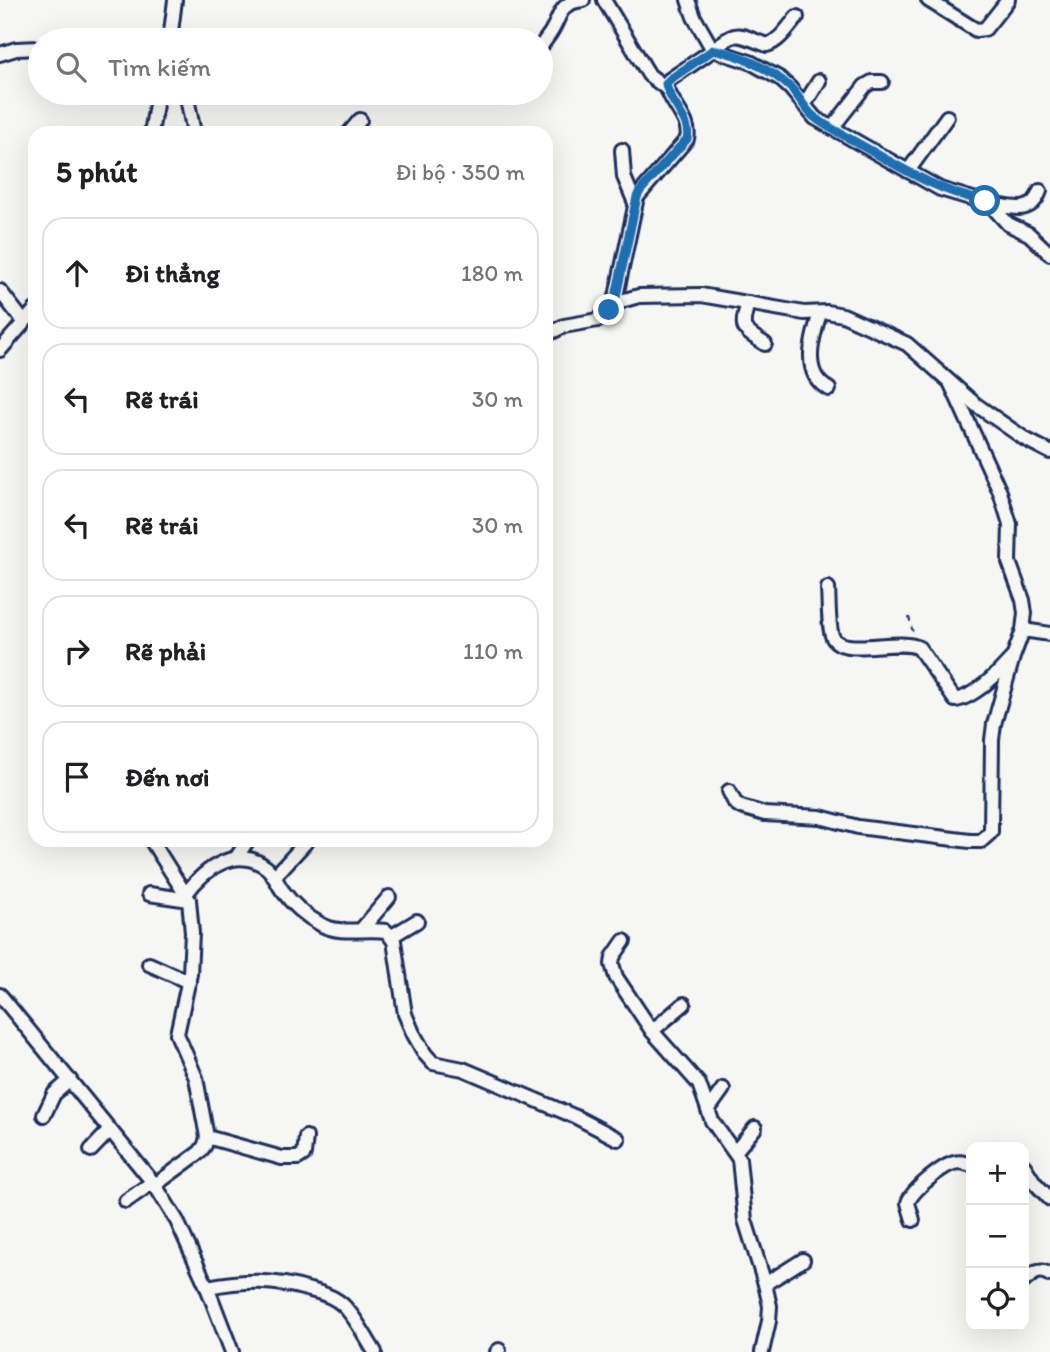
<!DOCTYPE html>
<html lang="vi">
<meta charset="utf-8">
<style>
body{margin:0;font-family:Itim,sans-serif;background:#f2f2f2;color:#202124}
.controls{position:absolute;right:21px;bottom:21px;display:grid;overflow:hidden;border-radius:14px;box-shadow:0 7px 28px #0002}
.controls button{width:63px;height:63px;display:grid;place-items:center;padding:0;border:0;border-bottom:2px solid #e0e0e0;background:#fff;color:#202124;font:35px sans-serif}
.stop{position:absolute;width:21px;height:21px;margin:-16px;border:5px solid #1f6fb2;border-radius:50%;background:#fff}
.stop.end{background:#1f6fb2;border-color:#fff;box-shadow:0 2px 7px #0008}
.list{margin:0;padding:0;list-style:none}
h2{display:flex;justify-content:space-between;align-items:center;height:91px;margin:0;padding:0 28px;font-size:30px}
h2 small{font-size:23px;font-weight:400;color:#757577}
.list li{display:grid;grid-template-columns:46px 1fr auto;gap:21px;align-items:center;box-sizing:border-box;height:112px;margin:0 14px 14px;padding:0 14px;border:2px solid #e0e0e0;border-radius:21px}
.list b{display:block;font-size:26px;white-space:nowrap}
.list em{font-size:23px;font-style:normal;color:#757577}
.icon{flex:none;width:38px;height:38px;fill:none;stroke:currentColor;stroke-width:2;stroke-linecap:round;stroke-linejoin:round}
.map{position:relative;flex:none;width:1050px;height:1352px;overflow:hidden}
.search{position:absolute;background:#fff;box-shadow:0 7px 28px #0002;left:28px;top:28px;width:525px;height:77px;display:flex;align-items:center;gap:18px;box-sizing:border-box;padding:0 24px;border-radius:38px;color:#757577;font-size:26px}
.panel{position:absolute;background:#fff;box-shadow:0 7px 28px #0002;left:28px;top:126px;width:525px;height:721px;border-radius:21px}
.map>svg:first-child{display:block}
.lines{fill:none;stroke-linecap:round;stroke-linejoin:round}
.minor-casing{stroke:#1b2f5e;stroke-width:18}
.path{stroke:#1b2f5e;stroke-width:2;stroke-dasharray:5 5;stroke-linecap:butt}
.minor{stroke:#f6f6f2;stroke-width:12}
.route{stroke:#1f6fb2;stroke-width:9}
</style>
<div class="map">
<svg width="1050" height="1352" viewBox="0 0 1050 1352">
<rect width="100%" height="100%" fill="#f6f6f2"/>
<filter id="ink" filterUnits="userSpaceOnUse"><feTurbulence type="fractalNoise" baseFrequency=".0143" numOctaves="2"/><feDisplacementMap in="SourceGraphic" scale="14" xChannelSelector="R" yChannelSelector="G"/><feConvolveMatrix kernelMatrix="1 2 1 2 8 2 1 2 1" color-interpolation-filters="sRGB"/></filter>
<g filter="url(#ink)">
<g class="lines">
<defs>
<g id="minor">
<polyline points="604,0 649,75 666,88"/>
<path d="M 688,0 L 694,17 L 713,50 C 738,28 738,35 767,45 C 780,41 788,27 797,17"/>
<polyline points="928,0 976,30 985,29 1008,0"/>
<polyline points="170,40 175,0"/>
<path d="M 541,47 C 544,41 548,37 551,32 C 562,15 558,3 583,0"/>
<polyline points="0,54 16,49 40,48"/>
<polyline points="186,93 194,133"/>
<polyline points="804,105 819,81"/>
<polyline points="832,128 865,86 872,82 882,82"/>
<polyline points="151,133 158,93"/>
<polyline points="349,133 360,120"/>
<polyline points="622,150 624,177 635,203"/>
<polyline points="908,171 947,117"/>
<path d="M 990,204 C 1012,207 1031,216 1040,191"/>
<polyline points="0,291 24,322"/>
<path d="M 748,303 C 740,330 742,329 765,344"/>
<path d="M 614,306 L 637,197 L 687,139 C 692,120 669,103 666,84 L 669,80 L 713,50 L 750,62 L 779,78 L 790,88 L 815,118 L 880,155 L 940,189 L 990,204 L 1008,224 L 1029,234 L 1050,254"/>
<path d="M 820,313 C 813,336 800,374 829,389"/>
<polyline points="546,335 564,326 598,320 621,301 639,296 701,295 804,313 827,312 843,315 907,344 975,404 1025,439 1050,452"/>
<polyline points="0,350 35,310"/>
<path d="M 828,588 C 829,601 828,628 833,638 C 844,657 900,637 919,648 L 955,700 C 973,698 999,673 1011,659"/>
<polyline points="1023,630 1050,634"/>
<polyline points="729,791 735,803 741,807 765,814 820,817 858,827 970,841 981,841 991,832 992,740 994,724 1013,657 1023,630 1025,613 1023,600 1009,562 1010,524 1000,492 950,382"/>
<polyline points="151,840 189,900 192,933 190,974 177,1034 196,1078 207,1137 205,1145 200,1152 155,1185"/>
<polyline points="236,858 248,840"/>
<polyline points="274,877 308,840"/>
<polyline points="149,894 189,900"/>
<path d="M 186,894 C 204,869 237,844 267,868 C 274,874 277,883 282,890 C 292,904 307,917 322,925 C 340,935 366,928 386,931 L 394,941 L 405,1014 L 413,1033 L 425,1054 L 433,1063 L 463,1069 L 576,1117 L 618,1139"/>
<polyline points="361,930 389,897"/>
<polyline points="392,936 417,921"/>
<polyline points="624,941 613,957 612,964 616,977 652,1031 699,1084 712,1121 739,1159 745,1220 765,1284 770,1306 769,1321 762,1352"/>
<polyline points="149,964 189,982"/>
<polyline points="0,995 155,1185 177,1221 207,1287 232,1352"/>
<polyline points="652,1031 684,1004"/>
<polyline points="708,1110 723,1089"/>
<polyline points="44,1115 54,1094 70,1080"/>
<polyline points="207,1137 282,1158 298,1158 304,1154 306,1137"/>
<polyline points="91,1150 110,1130"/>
<polyline points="735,1152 755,1128"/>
<polyline points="1024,1166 1034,1182 1050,1199"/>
<polyline points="126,1201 153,1182"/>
<path d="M 913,1220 L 908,1203 C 911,1191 942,1166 954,1163 C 961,1161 965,1163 971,1165"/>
<path d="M 1024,1281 C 1032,1274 1040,1267 1050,1275"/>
<polyline points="765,1284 803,1260"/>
<path d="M 207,1287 C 244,1280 274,1279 310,1290 C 323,1293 335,1297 344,1306 C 357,1319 365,1337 375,1352"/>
<polyline points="497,1352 499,1350"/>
</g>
</defs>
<!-- minor casing -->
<use href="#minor" class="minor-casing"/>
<!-- path -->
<polyline class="path" points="909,617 913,633"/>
<!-- minor -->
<use href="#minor" class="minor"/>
</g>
</g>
<g class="lines" filter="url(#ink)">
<!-- route -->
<path class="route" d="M 609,310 L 614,306 L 637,197 L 640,191 L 687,139 C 692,120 669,103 666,84 L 669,80 L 713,50 C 739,53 771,70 790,87 C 799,96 804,108 813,116 C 826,127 844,135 859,144 C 900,167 938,192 985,201"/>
</g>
</svg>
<div class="controls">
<button>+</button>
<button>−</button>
<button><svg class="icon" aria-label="locate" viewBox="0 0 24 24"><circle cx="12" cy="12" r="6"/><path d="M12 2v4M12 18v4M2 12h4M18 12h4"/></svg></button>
</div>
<div class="stop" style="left:985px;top:201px"></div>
<div class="stop end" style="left:609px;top:310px"></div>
<div class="search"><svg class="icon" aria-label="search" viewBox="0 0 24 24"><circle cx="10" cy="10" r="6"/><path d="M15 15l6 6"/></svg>Tìm kiếm</div>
<section class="panel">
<h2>5 phút<small>Đi bộ · 350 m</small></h2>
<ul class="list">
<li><svg class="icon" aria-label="ahead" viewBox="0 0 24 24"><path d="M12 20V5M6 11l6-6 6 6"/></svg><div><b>Đi thẳng</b></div><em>180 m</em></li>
<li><svg class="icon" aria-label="left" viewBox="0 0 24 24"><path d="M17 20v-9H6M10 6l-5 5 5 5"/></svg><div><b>Rẽ trái</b></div><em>30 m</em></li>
<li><svg class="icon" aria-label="left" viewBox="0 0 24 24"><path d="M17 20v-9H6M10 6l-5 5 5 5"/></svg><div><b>Rẽ trái</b></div><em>30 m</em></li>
<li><svg class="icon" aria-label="right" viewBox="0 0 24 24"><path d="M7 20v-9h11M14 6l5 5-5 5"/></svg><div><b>Rẽ phải</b></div><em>110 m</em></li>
<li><svg class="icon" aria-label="arrive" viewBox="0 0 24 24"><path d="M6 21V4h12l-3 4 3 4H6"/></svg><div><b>Đến nơi</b></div></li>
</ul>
</section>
</div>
